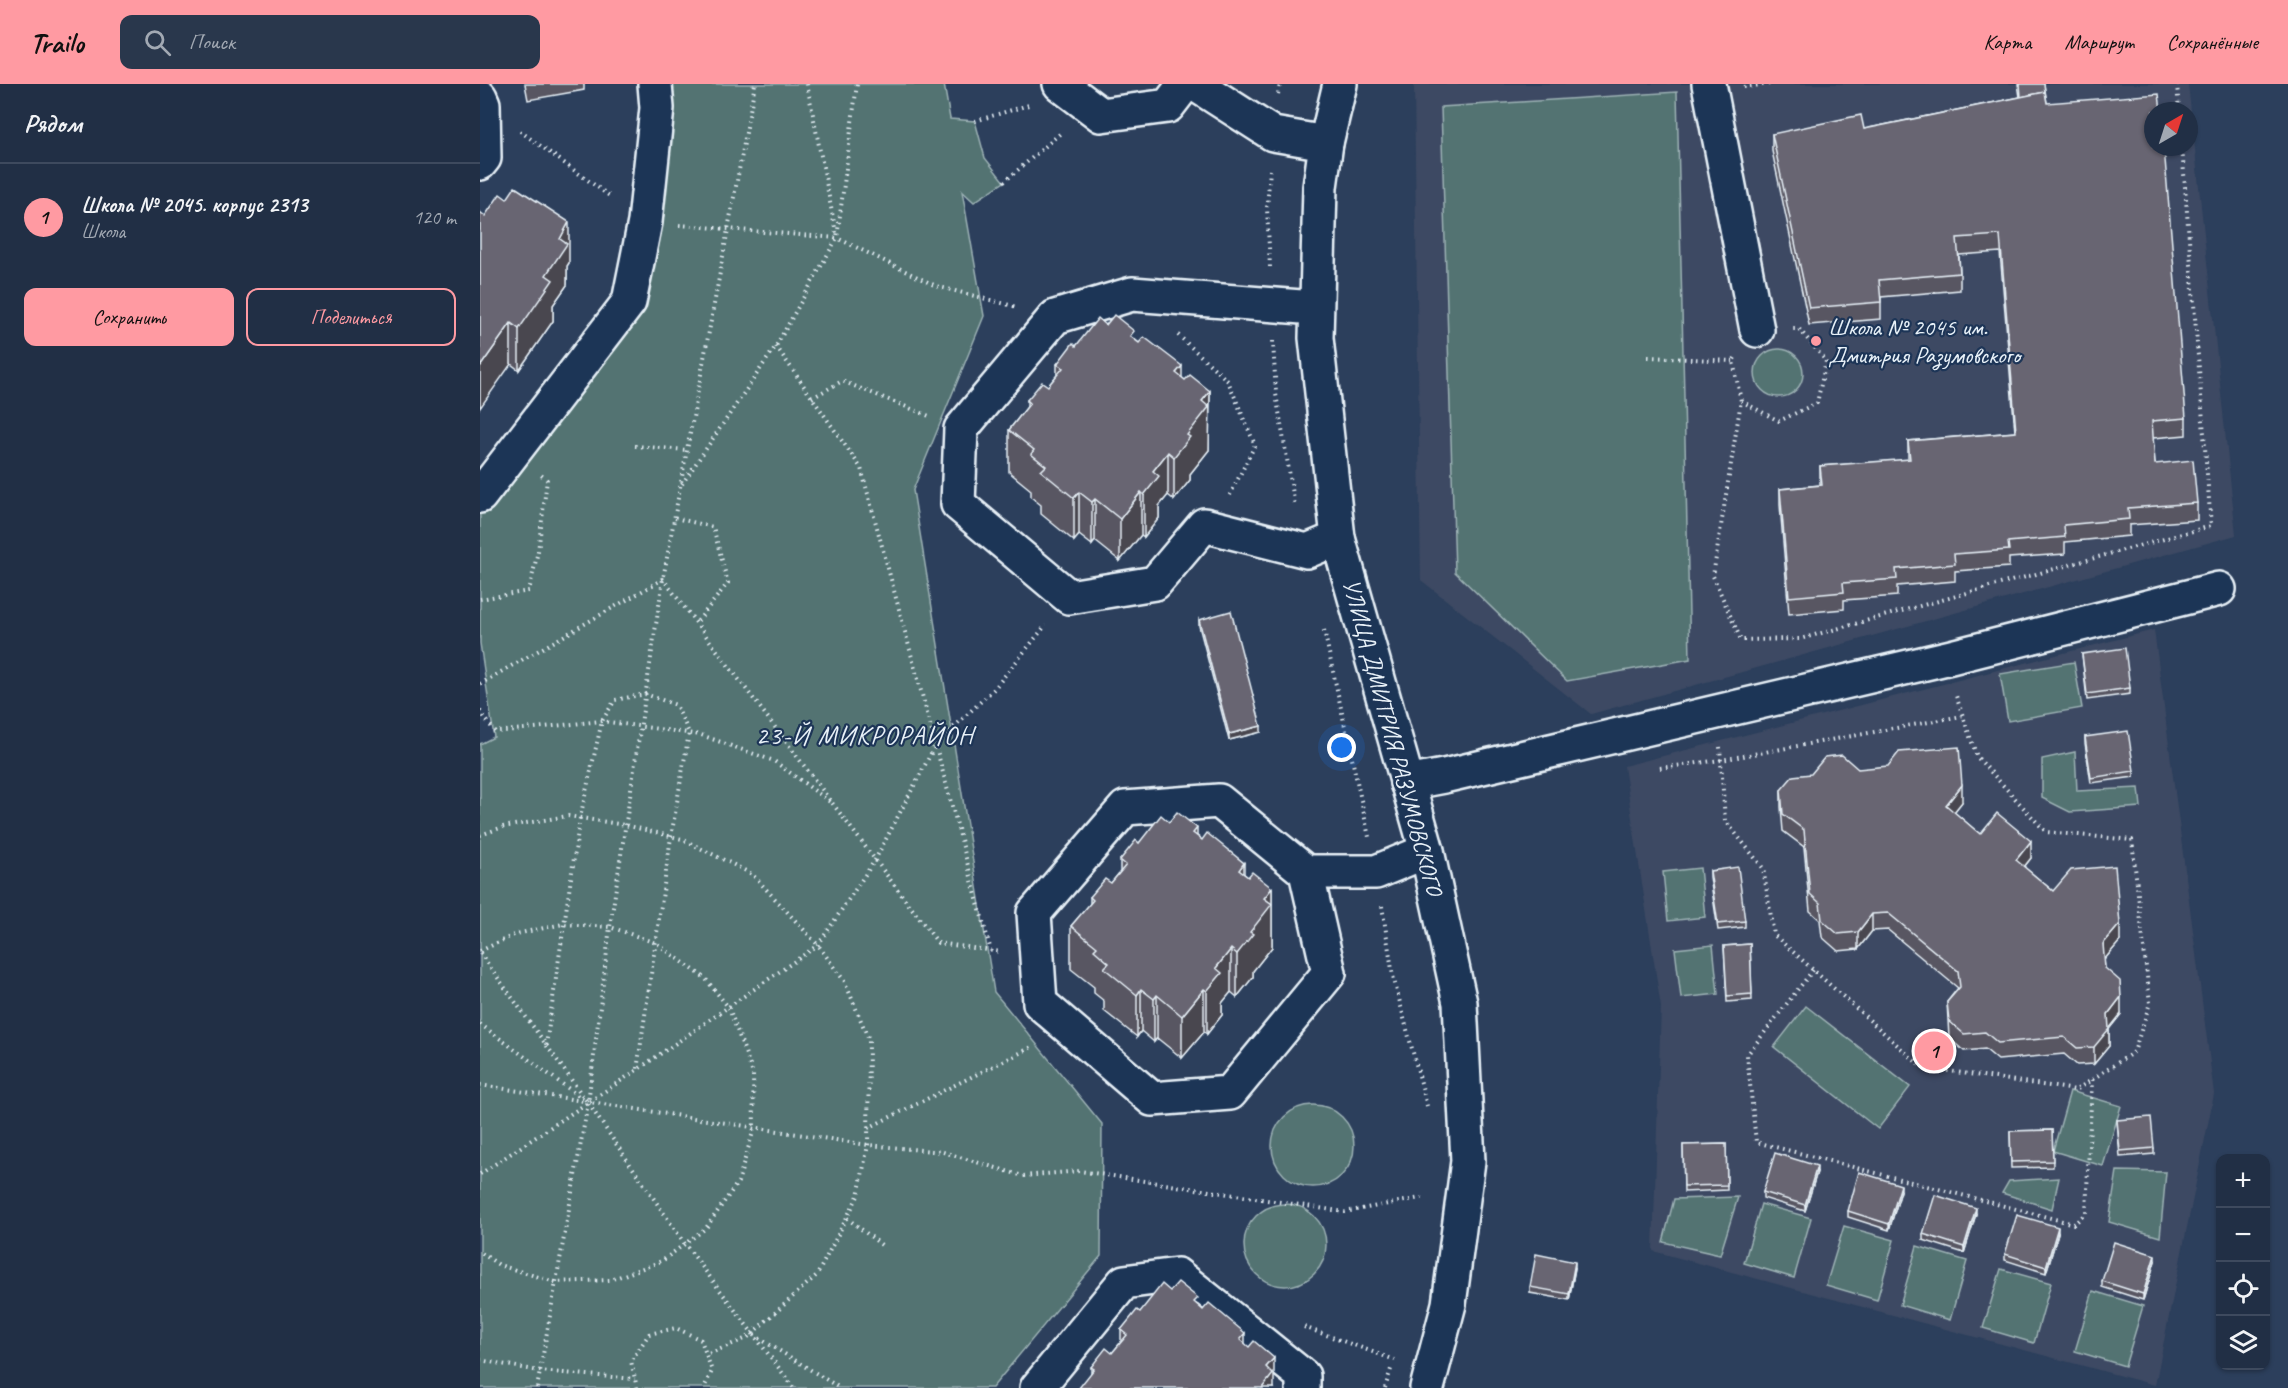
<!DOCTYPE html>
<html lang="ru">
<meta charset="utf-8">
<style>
body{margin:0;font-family:Caveat,sans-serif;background:#29374c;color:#f1f3f6}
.controls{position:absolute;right:18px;bottom:18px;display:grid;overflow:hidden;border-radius:12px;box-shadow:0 2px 4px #0004}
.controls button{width:54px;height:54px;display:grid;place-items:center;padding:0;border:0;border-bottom:2px solid #3e4a5e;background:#212f45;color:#f1f3f6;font:30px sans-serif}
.compass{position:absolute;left:1664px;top:18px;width:54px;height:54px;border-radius:50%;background:#212f45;box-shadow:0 2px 4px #0004;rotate:39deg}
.you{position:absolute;left:862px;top:664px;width:21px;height:21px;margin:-15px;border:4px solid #fff;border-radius:50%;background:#1a73e8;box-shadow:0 0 0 9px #1a73e833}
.badge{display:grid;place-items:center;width:39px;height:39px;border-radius:50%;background:#ff9aa2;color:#111;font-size:20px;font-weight:700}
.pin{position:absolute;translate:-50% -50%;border:3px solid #fff;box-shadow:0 2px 6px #0006}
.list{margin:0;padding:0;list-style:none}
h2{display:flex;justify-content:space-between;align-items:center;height:78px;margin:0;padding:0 24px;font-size:26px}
h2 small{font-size:20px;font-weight:400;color:#a2a9b3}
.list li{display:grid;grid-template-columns:39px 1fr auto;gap:18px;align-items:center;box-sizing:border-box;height:108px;padding:0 24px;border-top:2px solid #3e4a5e}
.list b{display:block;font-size:22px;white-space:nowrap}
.list p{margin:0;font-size:20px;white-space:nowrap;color:#a2a9b3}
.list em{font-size:20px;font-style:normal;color:#a2a9b3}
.actions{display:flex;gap:12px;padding:18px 24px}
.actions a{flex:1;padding:14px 0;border:2px solid #ff9aa2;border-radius:12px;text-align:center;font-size:21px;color:#ff9aa2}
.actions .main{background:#ff9aa2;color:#111}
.icon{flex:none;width:33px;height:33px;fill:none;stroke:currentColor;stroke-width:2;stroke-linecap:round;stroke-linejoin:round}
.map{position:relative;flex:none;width:1808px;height:1304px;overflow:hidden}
header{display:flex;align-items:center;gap:36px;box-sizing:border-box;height:84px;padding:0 30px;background:#ff9aa2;color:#111}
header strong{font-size:28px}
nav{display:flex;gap:33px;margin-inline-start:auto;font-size:21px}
.search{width:420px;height:54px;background:#29374c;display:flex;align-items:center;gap:15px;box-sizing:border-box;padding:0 21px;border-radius:12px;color:#a2a9b3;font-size:22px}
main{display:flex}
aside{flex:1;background:#212f45}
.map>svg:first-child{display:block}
.built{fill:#3e4a63;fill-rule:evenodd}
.green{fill:#527372;stroke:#9db2b5;stroke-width:1.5}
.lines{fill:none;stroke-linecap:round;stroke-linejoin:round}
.minor-casing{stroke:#e8f1f8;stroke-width:38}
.path{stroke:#e8f1f8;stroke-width:4;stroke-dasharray:1.5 4.5;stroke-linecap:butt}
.minor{stroke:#1d3557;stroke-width:33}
.wall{fill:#595762;stroke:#e8f1f8;stroke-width:1.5}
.shaded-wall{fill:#494750;stroke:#e8f1f8;stroke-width:1.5}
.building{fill:#686572;stroke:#e8f1f8;stroke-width:1.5}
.poi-dot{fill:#ff9aa2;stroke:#1d3557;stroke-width:2}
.labels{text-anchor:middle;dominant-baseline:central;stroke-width:4.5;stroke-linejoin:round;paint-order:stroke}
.poi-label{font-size:24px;fill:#e8f1f8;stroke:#1d3557;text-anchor:start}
.street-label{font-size:24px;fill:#e8f1f8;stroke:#1d3557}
.neighbourhood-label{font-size:26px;letter-spacing:1.5px;fill:#e8f1f8;stroke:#1d3557}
</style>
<header>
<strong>Trailo</strong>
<div class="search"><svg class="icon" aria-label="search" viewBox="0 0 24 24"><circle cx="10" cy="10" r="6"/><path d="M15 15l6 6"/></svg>Поиск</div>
<nav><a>Карта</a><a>Маршрут</a><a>Сохранённые</a></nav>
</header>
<main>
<aside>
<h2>Рядом<small></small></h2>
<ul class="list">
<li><span class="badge">1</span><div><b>Школа № 2045. корпус 2313</b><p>Школа</p></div><em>120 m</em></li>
</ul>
<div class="actions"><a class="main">Сохранить</a><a>Поделиться</a></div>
</aside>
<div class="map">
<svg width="1808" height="1304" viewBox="0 0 1808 1304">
<rect width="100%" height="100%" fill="#2c3f5c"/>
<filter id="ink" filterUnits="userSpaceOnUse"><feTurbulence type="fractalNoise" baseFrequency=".0167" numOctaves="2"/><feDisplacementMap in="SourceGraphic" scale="12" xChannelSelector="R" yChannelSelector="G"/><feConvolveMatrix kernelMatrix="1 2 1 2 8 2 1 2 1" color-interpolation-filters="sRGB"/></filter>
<g filter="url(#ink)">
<!-- built -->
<g class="built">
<path d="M 934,0 L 1708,0 L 1756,451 L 1111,630 L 941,496 ZM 1673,27 L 1709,27 L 1709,63 L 1673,63 Z"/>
<polygon points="1674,546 1734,1010 1675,1301 1173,1167 1181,923 1144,682"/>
</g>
<!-- green -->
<g class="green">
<polygon points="180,0 464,0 470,35 495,37 505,74 524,98 494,118 482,107 504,232 433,406 514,908 622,1040 621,1172 512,1304 0,1304 0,660 14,653 0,559 0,427 162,218"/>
<polygon points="1197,8 1210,575 1087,597 975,488 961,23"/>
<circle cx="1299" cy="289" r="24"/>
<polygon points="1594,578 1602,624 1528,637 1520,590"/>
<polygon points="1595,668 1597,707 1659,704 1661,723 1590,728 1562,714 1562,675"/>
<polygon points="1220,784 1225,833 1188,837 1183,788"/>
<polygon points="1233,861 1238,910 1201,914 1195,865"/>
<polygon points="1326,922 1430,1003 1398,1045 1294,963"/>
<polygon points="1590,1007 1641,1022 1623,1082 1573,1067"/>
<circle cx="833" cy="1062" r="41"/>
<polygon points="1637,1087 1686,1088 1680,1153 1629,1138"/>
<polygon points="1579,1094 1572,1125 1522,1109 1529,1097"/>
<polygon points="1258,1113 1240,1171 1183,1158 1194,1115"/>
<circle cx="805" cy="1161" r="41"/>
<polygon points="1281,1120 1331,1134 1314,1194 1264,1179"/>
<polygon points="1364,1142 1414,1156 1397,1216 1346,1201"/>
<polygon points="1437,1162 1487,1177 1470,1236 1420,1221"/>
<polygon points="1521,1185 1571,1199 1554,1259 1503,1244"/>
<polygon points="1613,1207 1663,1222 1645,1282 1595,1267"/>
</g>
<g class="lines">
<defs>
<g id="minor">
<polyline points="580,0 621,31 688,22 705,0"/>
<polyline points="715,0 793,50 846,59"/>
<polyline points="860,0 846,59 840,103 836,254 858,454 947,767 980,919 988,1077 969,1220 947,1304"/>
<polyline points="1229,0 1277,246"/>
<polyline points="0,13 3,20 4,74 0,79"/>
<polyline points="835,224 652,210 575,233 481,345 478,420 589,513 675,499 724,441 827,467 858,454"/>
<polyline points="0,412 149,218 165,138 177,24 175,0"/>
<polyline points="927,699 964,692 1471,573 1739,505"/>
<polyline points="826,788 849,889 750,1009 672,1015 560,919 554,829 645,724 739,717 826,788 896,788 947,767"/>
<polyline points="557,1304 644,1198 697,1191 823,1292 823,1304"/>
</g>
</defs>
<!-- minor casing -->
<use href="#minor" class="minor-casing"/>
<!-- path -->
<g class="path">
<polyline points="327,0 356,149"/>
<polyline points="1697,0 1699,27"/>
<polyline points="1264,3 1290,0"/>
<polyline points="798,10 800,0"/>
<polyline points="495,37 552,20"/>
<polyline points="40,47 131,113"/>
<polyline points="524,98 583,47"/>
<polyline points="199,141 357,154 456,202 537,223"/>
<polyline points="790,183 787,124 790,86"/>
<polyline points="698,251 748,297 775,361 750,411"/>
<polyline points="793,257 796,310 815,422"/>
<polyline points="296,262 381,384 511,867"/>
<polyline points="1168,273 1253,277"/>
<polyline points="1255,274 1253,277 1261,317 1233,492 1261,556 1320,555 1731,442 1702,63"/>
<polyline points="332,314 362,297 449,332"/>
<polyline points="1261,317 1299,337 1337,319 1346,277 1319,245 1312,245"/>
<polyline points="155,362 207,366"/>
<polyline points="202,400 296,262 357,154 377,0"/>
<polyline points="195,434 233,443 248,499 216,539"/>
<polyline points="0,515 49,507 58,467 67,396 61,391"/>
<polyline points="844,546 889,753"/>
<polyline points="0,600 183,495 458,859 521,868"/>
<polyline points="0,627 15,648 122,637 221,651 294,677 350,718"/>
<polyline points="1240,663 1245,736 1283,784 1294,851 1442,983 1596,1006 1654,968 1670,919 1652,756 1566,748 1497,673 1475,609"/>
<polyline points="1180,684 1241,676 1482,632"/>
<polyline points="0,751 23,743 88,732 145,741 202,755 272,790 338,861 365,898 389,956 388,1061 378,1112 337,1191 267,1254 226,1271"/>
<polyline points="902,822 913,892 947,1022"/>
<polyline points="0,867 36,850 83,840 130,843 176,859 225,894 249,924 273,990 274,1045 258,1098 226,1144 182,1177 130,1196 75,1198 19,1181 0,1168"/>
<polyline points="0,869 108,1019 205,1160 314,1304"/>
<polyline points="1333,886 1267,971 1276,1058 1594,1140 1606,1129 1612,996"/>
<polyline points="0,940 104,1016"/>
<polyline points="66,961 100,734 122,637 135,616 165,610 196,621 209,649 191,753 157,986"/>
<polyline points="0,1001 388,1061 463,1068 543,1092 600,1087 865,1128 946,1113"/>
<polyline points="388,1044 554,962"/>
<polyline points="0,1090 157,986 338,861 395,776 456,660 514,605 566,541"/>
<polyline points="367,1134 404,1163"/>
<polyline points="824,1243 915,1276"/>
<polyline points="274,1251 360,1304"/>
<polyline points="0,1276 59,1287 155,1295"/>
<polyline points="57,1304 108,1019 130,843 183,495 275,0"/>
<polyline points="157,1304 151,1277 169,1250 196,1244 221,1256 232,1287 224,1304"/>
<polyline points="905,1304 912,1282"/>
</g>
<!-- minor -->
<use href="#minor" class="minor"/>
</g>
<!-- wall -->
<g class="wall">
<polygon points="45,0 104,0 104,6 48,16"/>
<polygon points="1538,0 1564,0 1567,19 1706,334 1706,351 1673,354 1675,380 1717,419 1717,436 1649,441 1649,452 1585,458 1585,470 1529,474 1529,483 1475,487 1475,497 1417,502 1417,512 1364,516 1364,525 1309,530 1300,421 1300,405 1340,401 1340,382 1428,376 1428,357 1535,348 1520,168 1479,171 1480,189 1480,206 1401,213 1401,235 1329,241 1292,67 1292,50 1384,45 1540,13"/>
<polygon points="5,132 89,179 87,182 87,201 73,221 73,237 39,286 31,280"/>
<polygon points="626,241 654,255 705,296 730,307 729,366 710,390 710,396 694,416 688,411 679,422 679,434 664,453 661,451 640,477 615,457 612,461 599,451 594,457 561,430 561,421 551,413 551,406 529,388 529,346 547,323 547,316 568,302 577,291 577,280 596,262"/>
<polygon points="719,536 781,648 749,656 719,542"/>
<polygon points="1602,570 1650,604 1650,610 1607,616"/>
<polygon points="1605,653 1654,687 1654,693 1611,699 1605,659"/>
<polygon points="1378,685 1482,718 1474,728 1500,750 1551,774 1544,783 1573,807 1640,857 1624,876 1625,884 1641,930 1629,945 1629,962 1614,980 1597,981 1584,970 1518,976 1505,965 1484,967 1469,954 1467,918 1478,904 1408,846 1392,847 1378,865 1358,867 1342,853 1340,836 1330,827 1324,763 1303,747 1301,723 1301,706"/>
<polygon points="689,738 717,752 768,793 792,804 792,863 773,887 773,893 757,913 751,908 742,919 742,931 727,950 724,948 702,974 677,954 674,958 661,947 657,953 624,927 624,917 614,909 614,903 591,885 591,842 610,820 610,813 631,799 640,788 640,776 659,759"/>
<polygon points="1230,787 1265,837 1265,843 1238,846 1230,793"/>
<polygon points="1270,860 1272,916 1247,918 1244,862"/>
<polygon points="1637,1036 1674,1064 1674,1070 1640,1073"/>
<polygon points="1572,1046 1573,1083 1531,1084 1530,1047"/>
<polygon points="1246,1060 1247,1106 1204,1108 1203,1061"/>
<polygon points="1337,1088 1325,1127 1283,1114 1283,1108"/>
<polygon points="1421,1107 1409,1146 1368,1133 1368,1127"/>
<polygon points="1496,1130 1484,1169 1443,1156 1443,1150"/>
<polygon points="1578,1149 1566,1189 1525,1176 1525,1170"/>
<polygon points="1675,1177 1663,1216 1622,1203 1622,1197"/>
<polygon points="1095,1184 1089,1216 1050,1209 1050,1203"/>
<polygon points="690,1207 718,1221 765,1260 794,1304 611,1289 611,1283 632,1269 641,1258 641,1246 660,1228"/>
</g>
<!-- shaded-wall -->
<g class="shaded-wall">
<polygon points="89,138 89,179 87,182 87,201 73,221 73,237 39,286 39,245 66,191 80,155"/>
<polygon points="31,239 31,280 0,324 0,283"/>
<polygon points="702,282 702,325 696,289"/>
<polygon points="730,307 729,366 710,390 710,396 694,416 694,373 707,351 722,317"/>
<polygon points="688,368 688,411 679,422 679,434 664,453 664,411 673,387"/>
<polygon points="599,408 599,451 594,457 594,414"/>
<polygon points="661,408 661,451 640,477 640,435"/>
<polygon points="615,415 615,457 612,461 612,418"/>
<polygon points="781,642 781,648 749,656 749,650"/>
<polygon points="1482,701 1482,718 1466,738 1466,721"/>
<polygon points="717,744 717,786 713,749"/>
<polygon points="1551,757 1551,774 1536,793 1536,776"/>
<polygon points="764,779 764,821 759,786"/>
<polygon points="792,804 792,863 773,887 773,893 757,913 757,870 770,848 784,814"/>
<polygon points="1392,830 1392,847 1378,865 1378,848"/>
<polygon points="1640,840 1640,857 1623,877 1623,860"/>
<polygon points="751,865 751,908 742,919 742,931 727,950 727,907 736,884"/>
<polygon points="661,905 661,947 657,953 657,911"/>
<polygon points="724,905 724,948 702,974 702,932"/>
<polygon points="677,911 677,954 674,958 674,915"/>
<polygon points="1641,913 1641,930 1629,945 1629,962 1614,980 1614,963 1628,930"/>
<polygon points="1337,1082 1337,1088 1325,1127 1325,1121"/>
<polygon points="1421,1101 1421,1107 1409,1146 1409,1140"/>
<polygon points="1496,1124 1496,1130 1484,1169 1484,1163"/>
<polygon points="1578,1143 1578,1149 1566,1189 1566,1183"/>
<polygon points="1675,1171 1675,1177 1663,1216 1663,1210"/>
<polygon points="1095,1178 1095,1184 1089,1216 1089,1210"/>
<polygon points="765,1249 765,1292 760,1255"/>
<polygon points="794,1274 794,1304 782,1304 786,1283"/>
</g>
<!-- building -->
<g class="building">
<polygon points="1540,0 1564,0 1565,8 1541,13"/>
<polygon points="1565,8 1567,19 1679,10 1681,27 1673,27 1673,63 1684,63 1706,334 1672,337 1675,380 1713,376 1717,419 1648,424 1649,435 1584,441 1585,453 1528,458 1529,466 1474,470 1475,480 1416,485 1417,495 1363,499 1364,508 1309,513 1300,405 1342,401 1340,382 1430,375 1428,357 1536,348 1520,151 1477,154 1480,189 1399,196 1401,218 1329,224 1292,50 1381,31 1384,45"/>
<polygon points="35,103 89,138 80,155 87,160 66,191 73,196 39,245 31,239 0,283 0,128 5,132 20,110 27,115"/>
<polygon points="634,231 654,247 650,252 659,259 664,253 702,282 696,289 705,296 710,291 730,307 722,317 729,323 707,351 710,353 694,373 688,368 673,387 679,392 664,411 661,408 640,435 615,415 612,418 599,408 594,414 561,387 566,382 551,370 554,366 529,346 550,319 547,316 562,298 568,302 583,284 577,280 593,259 596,262 618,234 626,241"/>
<polygon points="751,527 781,642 749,650 719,536"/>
<polygon points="1645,564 1650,604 1607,610 1602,570"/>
<polygon points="1648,647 1654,687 1611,694 1605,653"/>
<polygon points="1479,663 1482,701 1466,721 1500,750 1517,729 1551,757 1536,776 1573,807 1591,786 1635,782 1640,840 1623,860 1625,884 1640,897 1641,913 1628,930 1629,945 1614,963 1597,964 1584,953 1518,959 1505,948 1484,950 1469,937 1467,918 1480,903 1478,887 1408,829 1392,830 1378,848 1358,850 1342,836 1340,819 1330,810 1324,746 1303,730 1301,706 1313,692 1331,690 1345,673 1362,671 1378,685 1408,682 1419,668"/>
<polygon points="697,728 717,744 713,749 722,756 727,749 764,779 759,786 768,793 772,788 792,804 784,814 792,820 770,848 773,850 757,870 751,865 736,884 742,889 727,907 724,905 702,932 677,911 674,915 661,905 657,911 624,884 629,879 614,866 617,863 591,842 613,816 610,813 625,795 631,799 646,781 640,776 656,756 659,759 681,731 689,738"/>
<polygon points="1258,783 1265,837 1238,840 1230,787"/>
<polygon points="1270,860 1272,910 1247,912 1244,862"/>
<polygon points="1671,1033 1674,1064 1640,1067 1637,1036"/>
<polygon points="1572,1046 1573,1077 1531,1078 1530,1047"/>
<polygon points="1246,1060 1247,1101 1204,1102 1203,1061"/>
<polygon points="1295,1069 1337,1082 1325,1121 1283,1108"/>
<polygon points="1379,1088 1421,1101 1409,1140 1368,1127"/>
<polygon points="1455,1111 1496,1124 1484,1163 1443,1150"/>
<polygon points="1537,1131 1578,1143 1566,1183 1525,1170"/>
<polygon points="1634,1158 1675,1171 1663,1210 1622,1197"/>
<polygon points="1056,1170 1095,1178 1089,1210 1050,1203"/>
<polygon points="698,1198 718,1214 714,1218 723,1226 729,1219 765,1249 760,1255 769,1263 774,1257 794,1274 786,1283 793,1290 782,1304 599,1304 614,1285 611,1283 626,1264 632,1269 647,1251 641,1246 657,1226 660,1228 682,1200 690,1207"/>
</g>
</g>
<!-- markers -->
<circle class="poi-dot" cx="1336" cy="257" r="6"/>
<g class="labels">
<!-- poi labels -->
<g class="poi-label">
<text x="1348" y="243">Школа № 2045 им.<tspan x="1348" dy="28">Дмитрия Разумовского</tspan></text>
</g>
<!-- street labels -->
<g class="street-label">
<text transform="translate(913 653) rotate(75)">УЛИЦА ДМИТРИЯ РАЗУМОВСКОГО</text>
</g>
<!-- neighbourhood labels -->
<g class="neighbourhood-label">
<text x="385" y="651">23-Й МИКРОРАЙОН</text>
</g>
</g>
</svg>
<div class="controls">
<button>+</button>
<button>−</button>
<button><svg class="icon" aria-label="locate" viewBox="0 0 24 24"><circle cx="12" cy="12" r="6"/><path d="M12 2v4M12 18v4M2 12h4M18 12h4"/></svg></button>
<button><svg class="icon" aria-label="layers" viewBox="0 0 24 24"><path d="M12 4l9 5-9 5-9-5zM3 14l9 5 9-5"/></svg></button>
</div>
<svg class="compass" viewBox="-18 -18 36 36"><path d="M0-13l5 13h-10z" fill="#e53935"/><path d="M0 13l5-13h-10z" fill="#a2a9b3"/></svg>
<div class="you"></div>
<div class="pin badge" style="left:1454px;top:967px">1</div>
</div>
</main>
